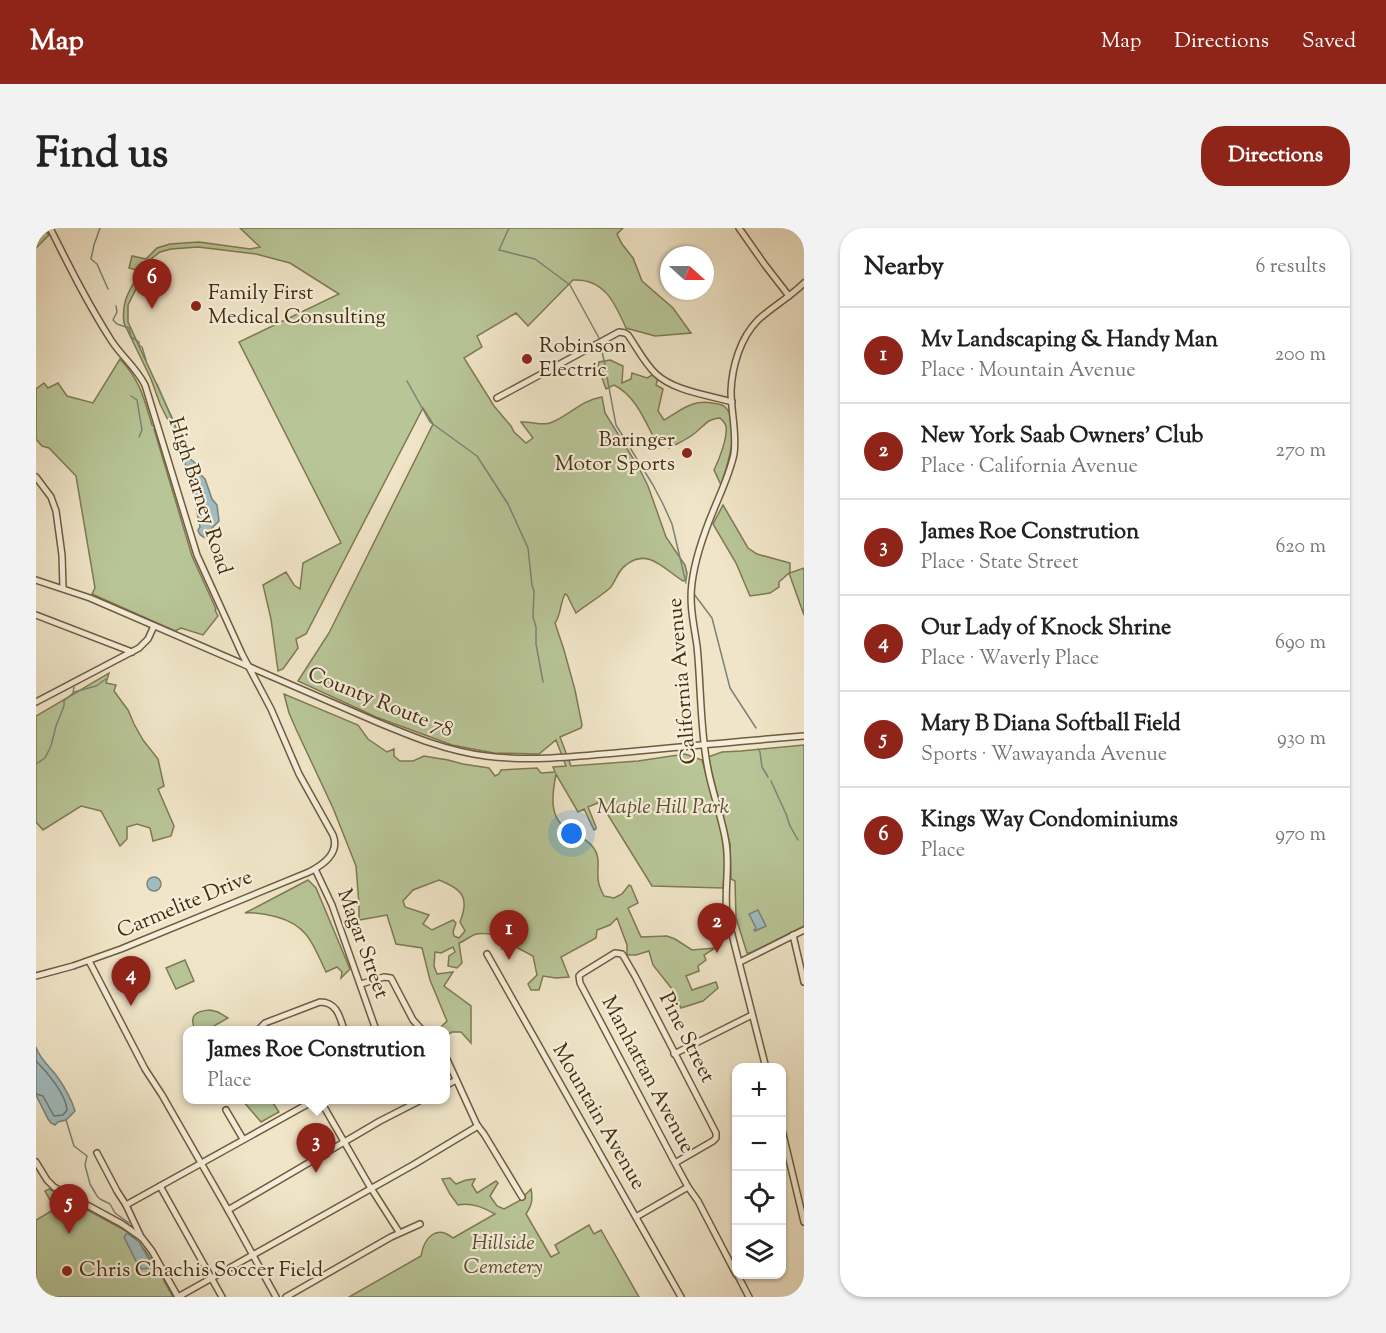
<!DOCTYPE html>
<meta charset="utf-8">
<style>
body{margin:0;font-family:"Sorts Mill Goudy",serif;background:#f2f2f2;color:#222}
.controls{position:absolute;right:18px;bottom:18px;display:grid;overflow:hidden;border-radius:12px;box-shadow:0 2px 4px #0004}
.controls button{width:54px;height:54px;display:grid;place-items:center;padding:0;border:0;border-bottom:2px solid #e0e0e0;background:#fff;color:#222;font:30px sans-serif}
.compass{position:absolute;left:624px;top:18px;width:54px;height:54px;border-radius:50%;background:#fff;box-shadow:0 2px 4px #0004;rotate:111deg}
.you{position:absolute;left:536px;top:606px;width:21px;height:21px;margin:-15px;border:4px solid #fff;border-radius:50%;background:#1a73e8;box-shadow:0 0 0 9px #1a73e833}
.badge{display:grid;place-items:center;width:39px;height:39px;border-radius:50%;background:#8f2418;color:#fff;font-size:20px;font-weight:700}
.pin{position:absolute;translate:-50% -50px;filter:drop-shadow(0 2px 3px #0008)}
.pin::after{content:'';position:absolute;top:32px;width:21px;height:18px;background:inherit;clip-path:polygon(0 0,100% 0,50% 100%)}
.popup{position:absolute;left:147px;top:798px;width:267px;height:78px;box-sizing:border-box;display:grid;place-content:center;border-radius:12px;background:#fff;filter:drop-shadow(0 2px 4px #0005);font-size:20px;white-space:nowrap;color:#767676}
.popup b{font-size:22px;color:#222}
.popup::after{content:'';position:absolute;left:50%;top:100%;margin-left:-12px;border:12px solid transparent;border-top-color:#fff}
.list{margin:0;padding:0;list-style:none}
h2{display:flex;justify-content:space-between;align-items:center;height:78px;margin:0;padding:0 24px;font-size:26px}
h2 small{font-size:20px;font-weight:400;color:#767676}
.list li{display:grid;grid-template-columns:39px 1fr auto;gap:18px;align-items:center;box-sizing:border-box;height:96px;padding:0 24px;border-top:2px solid #e0e0e0}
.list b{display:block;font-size:22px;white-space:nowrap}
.list p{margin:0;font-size:20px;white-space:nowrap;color:#767676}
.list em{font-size:20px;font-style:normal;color:#767676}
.icon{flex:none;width:33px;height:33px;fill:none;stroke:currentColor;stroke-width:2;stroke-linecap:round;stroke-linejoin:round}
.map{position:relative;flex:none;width:768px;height:1069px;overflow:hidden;border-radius:24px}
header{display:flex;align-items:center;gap:36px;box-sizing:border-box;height:84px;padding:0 30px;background:#8f2418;color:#fff}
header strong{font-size:28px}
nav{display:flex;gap:33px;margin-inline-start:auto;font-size:21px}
.intro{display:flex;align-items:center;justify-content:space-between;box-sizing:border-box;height:144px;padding:0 36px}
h1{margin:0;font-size:42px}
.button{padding:15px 27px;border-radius:24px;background:#8f2418;color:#fff;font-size:21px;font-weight:700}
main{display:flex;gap:36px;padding:0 36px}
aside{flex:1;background:#fff;border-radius:24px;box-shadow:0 2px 4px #0004}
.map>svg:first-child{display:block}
.green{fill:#b8c597;stroke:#7e7a53;stroke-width:1.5;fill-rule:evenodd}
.water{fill:#a0bcc0;stroke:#7b8379;stroke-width:1.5}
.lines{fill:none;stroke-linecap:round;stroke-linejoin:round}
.shore{stroke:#727568;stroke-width:1.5}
.stream{stroke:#7b8379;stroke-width:1.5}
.minor-casing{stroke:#6f5c3d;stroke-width:8}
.minor{stroke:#f5eedb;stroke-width:5}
.poi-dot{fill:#8f2418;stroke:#f5eedb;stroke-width:2}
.labels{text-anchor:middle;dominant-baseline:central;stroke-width:4.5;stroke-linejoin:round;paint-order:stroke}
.poi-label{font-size:21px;fill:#442e0f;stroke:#f5eedb;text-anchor:start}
.street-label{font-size:21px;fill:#442e0f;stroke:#f5eedb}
.park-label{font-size:21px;font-style:italic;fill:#5b4c2a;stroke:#f5eedb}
</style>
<header>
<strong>Map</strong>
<nav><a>Map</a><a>Directions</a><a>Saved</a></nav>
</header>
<div class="intro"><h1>Find us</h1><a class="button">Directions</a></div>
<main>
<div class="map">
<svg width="768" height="1069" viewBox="0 0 768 1069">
<rect width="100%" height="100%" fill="#f0e5c8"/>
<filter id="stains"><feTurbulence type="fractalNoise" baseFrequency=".00333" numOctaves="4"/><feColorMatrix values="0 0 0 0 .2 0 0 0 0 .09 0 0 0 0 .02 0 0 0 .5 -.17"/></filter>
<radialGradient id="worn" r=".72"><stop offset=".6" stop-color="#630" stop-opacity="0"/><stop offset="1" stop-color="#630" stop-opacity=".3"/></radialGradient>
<!-- green -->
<g class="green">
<polygon points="0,0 7,0 13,7 0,20"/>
<path d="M 204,0 L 587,0 L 581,6 L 586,16 L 597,30 L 606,53 L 637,80 L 655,105 L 619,108 L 590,100 C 579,75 568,50 537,52 L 492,98 L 480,85 L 441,108 L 446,119 L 428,130 L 458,178 L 475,198 L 478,204 L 490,215 L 497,210 L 485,194 C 495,193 505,198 514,195 C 533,188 545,172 566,169 L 569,185 L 603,240 L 612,258 L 630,309 L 649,337 L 651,345 L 650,352 L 647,353 C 629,342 612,319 590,337 C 582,342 580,353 574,360 C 564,369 551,376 540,385 L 531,367 L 529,366 C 524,375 525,387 519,395 L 528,422 L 539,462 L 546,497 L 545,500 L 524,509 L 535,538 L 602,533 L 649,526 L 666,532 L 686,605 L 689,635 L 687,660 L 616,658 L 564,574 L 552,579 L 560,599 L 560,601 L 558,602 L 548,581 L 542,584 L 520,546 C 516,567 512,591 534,603 C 542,607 552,612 557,619 C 565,629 561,639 562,650 C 562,657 565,662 568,668 L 578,670 L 586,666 L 593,657 L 595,658 L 602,675 L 592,680 L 605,709 L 631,708 L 639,711 L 656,722 L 679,720 L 668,727 L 670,732 L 662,738 L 663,743 L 650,748 L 656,762 L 680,754 L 682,760 L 667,773 L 645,780 L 636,761 L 617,737 L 613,723 L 600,727 L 591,727 L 591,717 L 581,690 L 574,697 L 561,702 L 560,710 L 525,729 L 533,749 L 520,750 L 507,748 L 503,762 L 495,762 L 492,756 L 501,747 L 497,728 L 480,719 L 466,721 C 465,717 465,714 464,711 C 460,705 446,705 440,706 C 434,708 429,713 423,715 L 426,735 L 421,740 L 412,738 L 413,728 L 419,724 L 417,719 L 405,725 L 399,724 L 398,738 L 401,746 L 417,744 L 408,758 L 435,778 L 435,815 L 425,804 L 416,804 L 409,808 L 409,802 L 402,802 L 411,793 L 394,752 L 386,720 L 360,716 L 351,687 L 323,692 L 323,676 L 320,638 L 297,580 L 260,501 L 253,485 L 248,466 L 322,497 L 332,511 L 351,524 L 358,521 L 358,528 L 364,533 L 377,533 L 388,528 L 412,532 L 427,536 L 453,540 L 459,548 L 463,546 L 465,542 L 501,540 L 505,545 L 519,544 L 517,539 L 530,538 L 520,512 L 503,526 L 458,525 L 416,517 L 340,489 L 262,453 L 293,405 L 397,196 L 387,180 L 270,406 L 260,411 L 262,420 L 247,441 L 242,443 L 235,391 L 227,357 L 250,344 L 258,357 L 264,361 L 267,335 L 305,315 L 203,114 L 303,66 L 254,35 L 220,26 L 162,19 L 135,21 L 124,24 L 115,31 L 118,32 L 115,44 L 109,43 L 92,77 L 92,94 L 143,205 L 141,208 L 139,206 L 124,176 L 115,151 L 88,95 C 85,72 94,63 104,43 L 93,40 L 96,28 L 110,31 L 121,20 L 134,16 L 163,14 L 214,21 L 224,19 ZM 403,652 C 426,661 434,669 424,694 L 429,703 L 423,710 L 418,708 L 417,704 L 420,695 L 417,692 L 396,702 L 387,696 L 393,687 L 369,679 L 367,673 L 377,662 Z"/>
<path d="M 84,131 C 104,152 108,170 116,197 L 119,199 L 118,201 L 156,328 L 180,381 L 179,382 L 182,388 L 167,407 L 145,400 L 139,403 L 56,366 L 59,360 L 40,248 L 13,220 L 6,218 L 0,211 L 0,161 L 8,155 L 12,160 L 22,155 L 31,168 L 57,175 Z"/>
<path d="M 574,132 L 587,138 L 586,155 L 595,151 L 596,145 L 611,150 L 616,147 L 622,150 L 620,157 L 627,161 L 622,183 L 628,192 C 637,187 647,179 657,176 C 663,174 671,174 676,175 C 681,176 686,176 689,179 C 706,194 691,239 685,257 L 678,242 C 683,232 692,209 690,198 C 689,194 686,192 684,190 C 672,190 668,198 659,205 C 652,211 641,216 633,220 L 625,214 L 620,214 C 609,193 600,168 578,157 L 570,161 L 562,139 L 563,134 Z"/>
<polygon points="687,277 712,320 721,326 754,335 754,345 768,340 768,387 753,345 743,354 743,359 734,365 714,368 700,335 677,296"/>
<polygon points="73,445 70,455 80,457 78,463 92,482 98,496 107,512 122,531 128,558 122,561 138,598 135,608 117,613 114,600 101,596 91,599 91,611 84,618 65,583 45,578 7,602 0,594 0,488"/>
<polygon points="768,517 768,698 714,725 711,725 700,690 699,653 695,651 694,616 672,529 686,524 705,523"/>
<path d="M 272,652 L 280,660 L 314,741 L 305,750 L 306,744 L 301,739 L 290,744 C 277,717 273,698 241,689 C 230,686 220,684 209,685 Z"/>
<polygon points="149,732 158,753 140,761 130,740"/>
<path d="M 174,782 L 182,784 L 192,790 L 176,799 L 177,802 L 159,802 C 153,788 159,783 174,782 Z"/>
<polygon points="206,872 235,872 243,884 225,894"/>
<path d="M 414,950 L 420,956 L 430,952 L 439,951 L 436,957 L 441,965 L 460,953 L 462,955 L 454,968 L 461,978 L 468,981 L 483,973 L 495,961 C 497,971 496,977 490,986 L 515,1029 L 523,1025 L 519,1017 L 553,997 L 558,1006 L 565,1002 L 603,1069 L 313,1069 L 385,1028 C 388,1010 400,996 417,1010 L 459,986 C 448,980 436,974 422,977 L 414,966 L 406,951 Z"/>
<path d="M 13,961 L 92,1004 C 113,1022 124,1046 137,1069 L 0,1069 L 0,992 L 19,981 L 9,963 Z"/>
</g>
<!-- water -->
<g class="water">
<path d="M 145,223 L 159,235 L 165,247 L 169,251 L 176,271 L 181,277 L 183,293 L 176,300 L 173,311 C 168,310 163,307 162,302 L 164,299 L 160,279 L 159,261 L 154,250 L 153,245 L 151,242 Z"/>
<circle cx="118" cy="656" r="7"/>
<polygon points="722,682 730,698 719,703 718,702 720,700 713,686"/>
<path d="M 0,819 C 3,830 13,838 20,847 C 28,858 35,870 39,883 L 30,892 L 22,894 L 19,897 L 15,895 L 12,891 L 0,867 Z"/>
<polygon points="91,1005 103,1014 114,1033 115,1037 112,1040 106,1041 101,1035 88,1009"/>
</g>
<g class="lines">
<!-- shore -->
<path class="shore" d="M 0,833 C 11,844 30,866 31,882 L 27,887 L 18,888 L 7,868 L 0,866"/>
<!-- stream -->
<g class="stream">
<polyline points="64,0 58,17 55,31 61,36 72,61"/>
<polyline points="473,0 463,22 499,31 534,57 563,110"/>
<polyline points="80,78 81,84 77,92 81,96 93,100 95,109 103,114 103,117 106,119 110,132"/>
<polyline points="565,117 580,197 617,257 627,276 636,296 650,355"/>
<polyline points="371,153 394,194 441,228 472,276 492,320 496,357 498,363 497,389 500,399 500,416 507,454"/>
<polyline points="121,156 141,203"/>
<polyline points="95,168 101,172 106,202 103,209"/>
<polyline points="142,214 142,219 145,223"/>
<polyline points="658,366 676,390 694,460 720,500"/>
<polyline points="38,464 60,458 70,451"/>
<polyline points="722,521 724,524 726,539 732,549"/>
<polyline points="0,536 9,530 15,518 20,498 28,478 28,473 37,465 38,459"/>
<polyline points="735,553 750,586 754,598 762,612"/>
<polyline points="30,892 38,918 51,928 49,937 54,956 61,968 64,971 74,976 79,985 93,995"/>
</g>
<defs>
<g id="minor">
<polyline points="703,0 729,37 753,68"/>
<path d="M 461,170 L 583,104 L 589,105 L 592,107 C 601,120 609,136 620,146 C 638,163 672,167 696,174"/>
<polyline points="0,249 15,269 20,283 26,327 27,360"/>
<path d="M 0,352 L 54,370 L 341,494 C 377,509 411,523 450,528 C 497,534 544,528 591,524 C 650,518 709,513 768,508"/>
<polyline points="0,387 96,424"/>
<polyline points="0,474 103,420 112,411 118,398"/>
<polyline points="279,641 296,677 340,802"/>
<polyline points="757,707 768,754"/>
<polyline points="451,726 645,1069"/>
<polyline points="53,733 109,841 126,867 192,982 240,1069"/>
<polyline points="704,734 768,702"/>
<path d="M 0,748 L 37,738 L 85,721 L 273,644 C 287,637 304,625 297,607 L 263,546 L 235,481 L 206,426 L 161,327 L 109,157 C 100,139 85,128 75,112 C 52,76 33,38 14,0"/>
<polyline points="325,756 348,749 355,750 377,792 386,802"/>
<path d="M 222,802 L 229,795 L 284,774 C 301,774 304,789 308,802"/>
<polyline points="638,826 716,787"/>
<polyline points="409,827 441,897 448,906 486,969"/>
<path d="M 730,840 L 691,687 C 688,663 694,639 690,615 C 686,588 675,562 671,536 C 664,497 665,457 661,418 C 658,397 653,377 656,355 C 659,330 668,305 678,281 C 685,264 694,245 698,226 C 701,205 695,184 695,163 C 696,139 704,110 722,92 C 736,79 754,69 768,55"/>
<polyline points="409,858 420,852"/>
<polyline points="284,872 333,957 363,1004"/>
<polyline points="190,882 207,911"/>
<polyline points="746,902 768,994"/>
<polyline points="61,925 81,963 90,977 105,1009"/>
<polyline points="0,934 11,952 18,959 86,996 106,1010 116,1023 142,1069 377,937 442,898"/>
<polyline points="639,935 677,913 680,910 680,905 599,748 588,729 586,726 579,725 545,746 543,748 544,755 639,935 652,959 662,973 700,1046"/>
<polyline points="124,958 186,1069"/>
<polyline points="90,977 279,872"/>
<polyline points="192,982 344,893 385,872"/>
<polyline points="600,989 652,959"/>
<polyline points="701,1046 713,1069"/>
<polyline points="250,1069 355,1009 384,996"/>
</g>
</defs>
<!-- minor casing -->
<use href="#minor" class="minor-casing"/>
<!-- minor -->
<use href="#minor" class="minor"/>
</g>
<!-- markers -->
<g class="poi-dot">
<circle cx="160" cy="78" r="6"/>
<circle cx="491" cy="131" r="6"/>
<circle cx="651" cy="225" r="6"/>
<circle cx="31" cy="1043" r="6"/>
</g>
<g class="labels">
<!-- poi labels -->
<g class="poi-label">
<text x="172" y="66">Family First<tspan x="172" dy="24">Medical Consulting</tspan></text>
<text x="503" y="119">Robinson<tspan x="503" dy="24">Electric</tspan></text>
<text x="639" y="213" text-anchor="end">Baringer<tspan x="639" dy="24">Motor Sports</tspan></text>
<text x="43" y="1043">Chris Chachis Soccer Field</text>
</g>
<!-- street labels -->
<g class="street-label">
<text transform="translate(163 268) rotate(72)">High Barney Road</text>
<text transform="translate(647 453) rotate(-95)">California Avenue</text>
<text transform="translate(344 475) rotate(22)">County Route 78</text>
<text transform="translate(149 677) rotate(-23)">Carmelite Drive</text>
<text transform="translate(326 716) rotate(70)">Magar Street</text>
<text transform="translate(650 810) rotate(63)">Pine Street</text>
<text transform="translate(611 847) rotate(62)">Manhattan Avenue</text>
<text transform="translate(562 889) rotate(60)">Mountain Avenue</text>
</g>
<!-- park labels -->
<g class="park-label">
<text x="627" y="580">Maple Hill Park</text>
<text x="467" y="1016">Hillside<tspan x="467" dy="24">Cemetery</tspan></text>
</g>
</g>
<rect width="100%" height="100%" filter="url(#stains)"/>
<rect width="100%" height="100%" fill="url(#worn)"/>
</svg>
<div class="controls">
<button>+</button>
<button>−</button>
<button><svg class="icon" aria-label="locate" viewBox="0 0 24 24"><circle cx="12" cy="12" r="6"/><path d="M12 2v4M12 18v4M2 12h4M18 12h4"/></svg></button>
<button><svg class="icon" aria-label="layers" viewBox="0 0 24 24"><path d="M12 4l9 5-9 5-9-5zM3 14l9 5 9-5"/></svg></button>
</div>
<svg class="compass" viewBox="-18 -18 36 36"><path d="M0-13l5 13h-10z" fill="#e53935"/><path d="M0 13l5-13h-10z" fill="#767676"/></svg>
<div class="you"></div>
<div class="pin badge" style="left:473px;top:732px">1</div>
<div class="pin badge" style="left:681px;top:725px">2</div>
<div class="pin badge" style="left:280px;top:945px">3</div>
<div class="popup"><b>James Roe Constrution</b>Place</div>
<div class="pin badge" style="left:95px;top:778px">4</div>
<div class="pin badge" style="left:33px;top:1006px">5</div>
<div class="pin badge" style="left:116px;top:81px">6</div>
</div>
<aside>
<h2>Nearby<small>6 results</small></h2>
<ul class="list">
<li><span class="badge">1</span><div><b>Mv Landscaping &amp; Handy Man</b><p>Place · Mountain Avenue</p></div><em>200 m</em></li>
<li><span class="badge">2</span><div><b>New York Saab Owners’ Club</b><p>Place · California Avenue</p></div><em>270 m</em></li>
<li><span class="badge">3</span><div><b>James Roe Constrution</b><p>Place · State Street</p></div><em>620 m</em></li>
<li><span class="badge">4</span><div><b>Our Lady of Knock Shrine</b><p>Place · Waverly Place</p></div><em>690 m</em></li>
<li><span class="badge">5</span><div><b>Mary B Diana Softball Field</b><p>Sports · Wawayanda Avenue</p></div><em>930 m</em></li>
<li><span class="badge">6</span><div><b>Kings Way Condominiums</b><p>Place</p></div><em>970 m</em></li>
</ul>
</aside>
</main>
